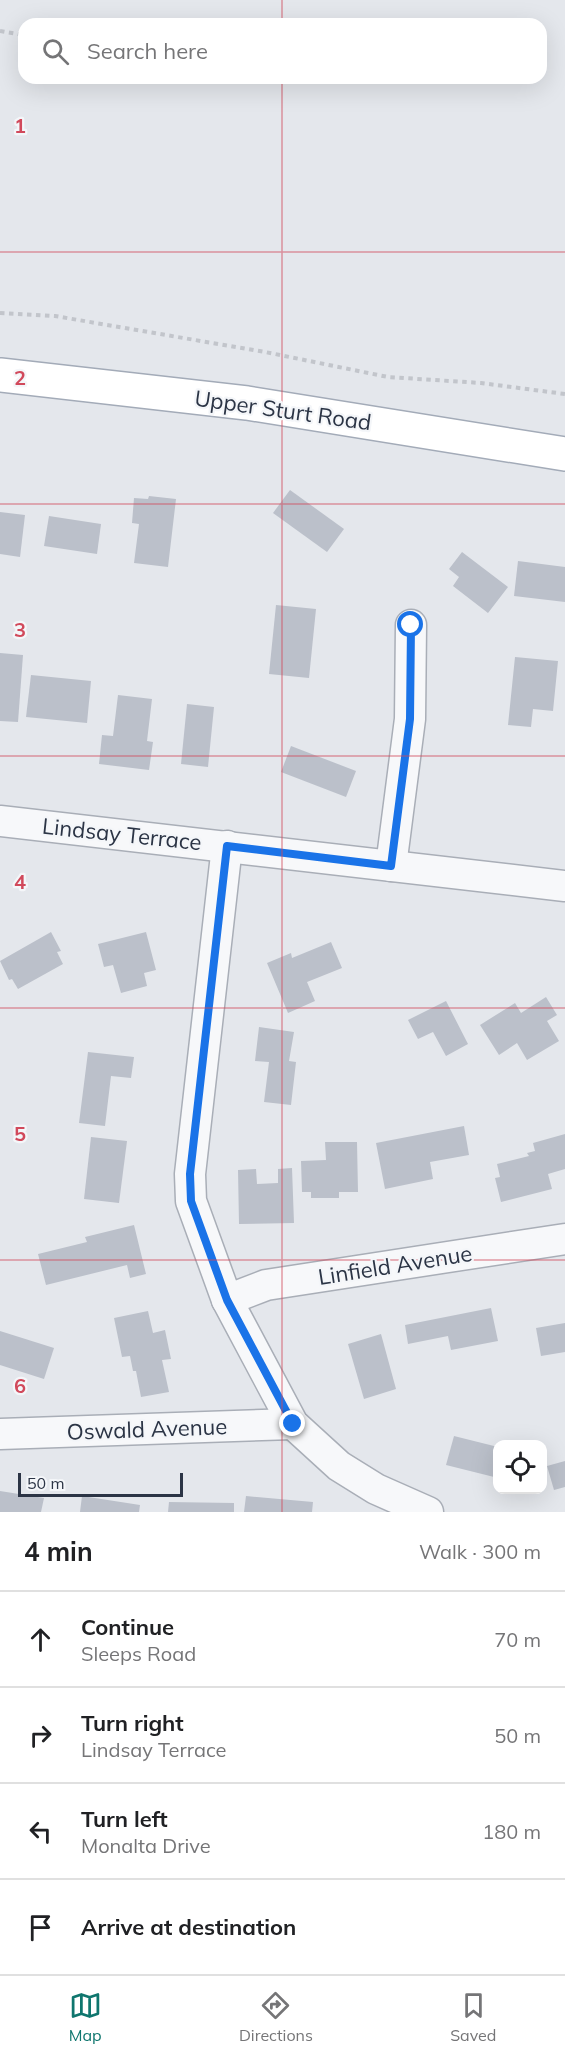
<!DOCTYPE html>
<meta charset="utf-8">
<style>
body{margin:0;font-family:Mulish,sans-serif;background:#f6f6f6;color:#202124}
.controls{position:absolute;right:18px;bottom:18px;display:grid;overflow:hidden;border-radius:12px;box-shadow:0 6px 24px #0002}
.controls button{width:54px;height:54px;display:grid;place-items:center;padding:0;border:0;border-bottom:2px solid #e0e0e0;background:#fff;color:#202124;font:30px sans-serif}
.scale{position:absolute;left:18px;bottom:15px;width:165px;box-sizing:border-box;padding-left:6px;border:3px solid #2b3445;border-top:0;font-size:16px;line-height:21px;white-space:nowrap;color:#2b3445;-webkit-text-stroke:4px #f4f6f9;paint-order:stroke}
.stop{position:absolute;width:18px;height:18px;margin:-14px;border:4px solid #1a73e8;border-radius:50%;background:#fff}
.stop.end{background:#1a73e8;border-color:#fff;box-shadow:0 2px 6px #0008}
.list{margin:0;padding:0;list-style:none}
h2{display:flex;justify-content:space-between;align-items:center;height:78px;margin:0;padding:0 24px;font-size:26px}
h2 small{font-size:20px;font-weight:400;color:#757577}
.list li{display:grid;grid-template-columns:39px 1fr auto;gap:18px;align-items:center;box-sizing:border-box;height:96px;padding:0 24px;border-top:2px solid #e0e0e0}
.list b{display:block;font-size:22px;white-space:nowrap}
.list p{margin:0;font-size:20px;white-space:nowrap;color:#757577}
.list em{font-size:20px;font-style:normal;color:#757577}
.icon{flex:none;width:33px;height:33px;fill:none;stroke:currentColor;stroke-width:2;stroke-linecap:round;stroke-linejoin:round}
.map{position:relative;flex:none;width:565px;height:1512px;overflow:hidden}
.search{position:absolute;background:#fff;box-shadow:0 6px 24px #0002;left:18px;right:18px;top:18px;height:66px;display:flex;align-items:center;gap:15px;box-sizing:border-box;padding:0 21px;border-radius:18px;color:#757577;font-size:22px}
.sheet{height:462px;background:#fff}
nav{display:flex;justify-content:space-around;align-items:center;box-sizing:border-box;height:84px;border-top:2px solid #e0e0e0;background:#fff;font-size:16px;color:#757577}
nav a{display:grid;justify-items:center;gap:3px}
nav .on{color:#0f766e}
.map>svg:first-child{display:block}
.building{fill:#bbc0ca}
.lines{fill:none;stroke-linecap:round;stroke-linejoin:round}
.minor-casing{stroke:#a9aeb7;stroke-width:33}
.major-casing{stroke:#a3abb8;stroke-width:36}
.path{stroke:#c2c5cb;stroke-width:4;stroke-dasharray:4.5 4.5;stroke-linecap:butt}
.minor{stroke:#f7f8fa;stroke-width:30}
.major{stroke:#fff;stroke-width:33}
.route{stroke:#1a73e8;stroke-width:8}
.grid{fill:none;stroke:#d1495b;stroke-width:1.5;stroke-opacity:0.55}
.labels{text-anchor:middle;dominant-baseline:central;stroke-width:4.5;stroke-linejoin:round;paint-order:stroke}
.street-label{font-size:22px;fill:#2b3445;stroke:#f4f6f9}
.grid-label{font-size:20px;text-anchor:middle;font-weight:bold;fill:#d1495b;stroke:#f4f6f9;stroke-width:4.5;stroke-linejoin:round;paint-order:stroke}
</style>
<div class="map">
<svg width="565" height="1512" viewBox="0 0 565 1512">
<rect width="100%" height="100%" fill="#e4e7ec"/>
<!-- building -->
<g class="building">
<polygon points="290,490 344,529 327,552 273,513"/>
<polygon points="149,496 176,499 168,567 134,563 139,524 132,523 134,498 148,499"/>
<polygon points="0,512 25,515 20,557 0,554"/>
<polygon points="49,516 101,524 97,554 44,546"/>
<polygon points="462,552 508,587 488,613 453,586 459,577 449,569"/>
<polygon points="518,561 565,567 565,602 514,596"/>
<polygon points="276,605 316,609 309,678 269,674"/>
<polygon points="0,653 23,655 18,722 0,721"/>
<polygon points="515,657 558,661 553,711 533,709 531,727 508,725"/>
<polygon points="31,675 91,681 87,723 26,717"/>
<polygon points="118,695 152,699 147,741 153,742 149,770 99,764 102,735 113,736"/>
<polygon points="187,704 214,707 208,767 181,764"/>
<polygon points="291,746 356,771 346,797 281,772"/>
<polygon points="51,932 61,951 57,952 63,964 18,989 12,979 9,980 0,961"/>
<polygon points="146,932 156,970 144,973 147,986 121,993 113,965 104,967 98,944"/>
<polygon points="331,942 342,968 307,982 315,1001 288,1013 267,963 291,953 292,958"/>
<polygon points="546,997 557,1015 547,1021 559,1041 527,1060 517,1043 499,1055 480,1025 515,1003 521,1013"/>
<polygon points="446,1001 468,1044 446,1056 433,1032 418,1039 408,1020"/>
<polygon points="259,1027 294,1032 289,1061 296,1062 291,1105 264,1102 269,1062 255,1061"/>
<polygon points="88,1052 134,1057 131,1078 111,1076 105,1126 79,1123"/>
<polygon points="464,1126 469,1155 430,1162 433,1179 385,1189 376,1143"/>
<polygon points="565,1134 565,1169 548,1174 552,1189 501,1202 495,1178 500,1177 497,1164 529,1156 527,1153 535,1151 533,1143"/>
<polygon points="91,1137 127,1141 119,1203 84,1199"/>
<polygon points="325,1142 357,1142 358,1192 339,1192 339,1198 311,1198 311,1192 302,1192 301,1161 326,1160"/>
<polygon points="292,1168 294,1223 239,1224 238,1170 256,1169 257,1184 278,1183 278,1169"/>
<polygon points="134,1225 146,1274 130,1278 127,1265 46,1285 38,1254 87,1242 85,1237"/>
<polygon points="491,1308 498,1341 451,1350 448,1336 408,1344 405,1325"/>
<polygon points="148,1311 153,1333 165,1330 171,1359 162,1360 169,1392 141,1397 136,1371 133,1371 130,1356 122,1357 114,1318"/>
<polygon points="565,1323 565,1352 541,1356 536,1328"/>
<polygon points="0,1331 54,1348 44,1379 0,1365"/>
<polygon points="381,1334 396,1389 364,1399 348,1344"/>
<polygon points="454,1436 498,1447 498,1478 446,1465"/>
<polygon points="565,1461 565,1487 554,1490 547,1466"/>
<polygon points="0,1491 44,1498 41,1512 0,1512"/>
<polygon points="82,1496 140,1505 139,1512 80,1512"/>
<polygon points="246,1496 313,1502 312,1512 244,1512"/>
<polygon points="169,1502 234,1503 234,1512 168,1512"/>
</g>
<g class="lines">
<defs>
<g id="minor">
<polyline points="0,821 565,886"/>
<polyline points="227,846 190,1174 191,1201 227,1300 293,1424 339,1466 376,1489 428,1512"/>
<polyline points="391,866 410,719 411,625"/>
<polyline points="227,1300 266,1285 565,1239"/>
<polyline points="0,1434 293,1424"/>
</g>
<polyline id="major" points="0,375 247,403 565,454"/>
</defs>
<!-- minor casing -->
<use href="#minor" class="minor-casing"/>
<!-- major casing -->
<use href="#major" class="major-casing"/>
<!-- path -->
<g class="path">
<polyline points="0,31 23,35 24,39"/>
<polyline points="0,313 55,316 265,352 388,377 481,383 565,394"/>
</g>
<!-- minor -->
<use href="#minor" class="minor"/>
<!-- major -->
<use href="#major" class="major"/>
</g>
<g class="lines">
<!-- route -->
<polyline class="route" points="293,1424 227,1300 191,1201 190,1174 227,846 391,866 410,719 411,625"/>
</g>
<!-- grid -->
<path class="grid" d="M 282,0 L 282,24M 282,78 L 282,1512M 0,252 L 565,252M 0,504 L 565,504M 0,756 L 565,756M 0,1008 L 565,1008M 0,1260 L 565,1260"/>
<g class="labels">
<!-- street labels -->
<g class="street-label">
<text transform="translate(283 410) rotate(8)">Upper Sturt Road</text>
<text transform="translate(122 834) rotate(6)">Lindsay Terrace</text>
<text transform="translate(395 1265) rotate(-9)">Linfield Avenue</text>
<text transform="translate(147 1429) rotate(-2)">Oswald Avenue</text>
</g>
</g>
<g class="grid-label">
<text x="20" y="133">1</text>
<text x="20" y="385">2</text>
<text x="20" y="637">3</text>
<text x="20" y="889">4</text>
<text x="20" y="1141">5</text>
<text x="20" y="1393">6</text>
</g>
</svg>
<div class="controls">
<button><svg class="icon" aria-label="locate" viewBox="0 0 24 24"><circle cx="12" cy="12" r="6"/><path d="M12 2v4M12 18v4M2 12h4M18 12h4"/></svg></button>
</div>
<div class="scale">50 m</div>
<div class="stop" style="left:411px;top:625px"></div>
<div class="stop end" style="left:293px;top:1424px"></div>
<div class="search"><svg class="icon" aria-label="search" viewBox="0 0 24 24"><circle cx="10" cy="10" r="6"/><path d="M15 15l6 6"/></svg>Search here</div>
</div>
<section class="sheet">
<h2>4 min<small>Walk · 300 m</small></h2>
<ul class="list">
<li><svg class="icon" aria-label="ahead" viewBox="0 0 24 24"><path d="M12 20V5M6 11l6-6 6 6"/></svg><div><b>Continue</b><p>Sleeps Road</p></div><em>70 m</em></li>
<li><svg class="icon" aria-label="right" viewBox="0 0 24 24"><path d="M7 20v-9h11M14 6l5 5-5 5"/></svg><div><b>Turn right</b><p>Lindsay Terrace</p></div><em>50 m</em></li>
<li><svg class="icon" aria-label="left" viewBox="0 0 24 24"><path d="M17 20v-9H6M10 6l-5 5 5 5"/></svg><div><b>Turn left</b><p>Monalta Drive</p></div><em>180 m</em></li>
<li><svg class="icon" aria-label="arrive" viewBox="0 0 24 24"><path d="M6 21V4h12l-3 4 3 4H6"/></svg><div><b>Arrive at destination</b></div></li>
</ul>
</section>
<nav>
<a class="on"><svg class="icon" aria-label="map" viewBox="0 0 24 24"><path d="M3 6l6-2 6 2 6-2v14l-6 2-6-2-6 2zM9 4v14M15 6v14"/></svg>Map</a>
<a><svg class="icon" aria-label="directions" viewBox="0 0 24 24"><path d="M12 3l9 9-9 9-9-9zM9 14v-3h6M13 9l2 2-2 2"/></svg>Directions</a>
<a><svg class="icon" aria-label="saved" viewBox="0 0 24 24"><path d="M7 4h10v16l-5-4-5 4z"/></svg>Saved</a>
</nav>
